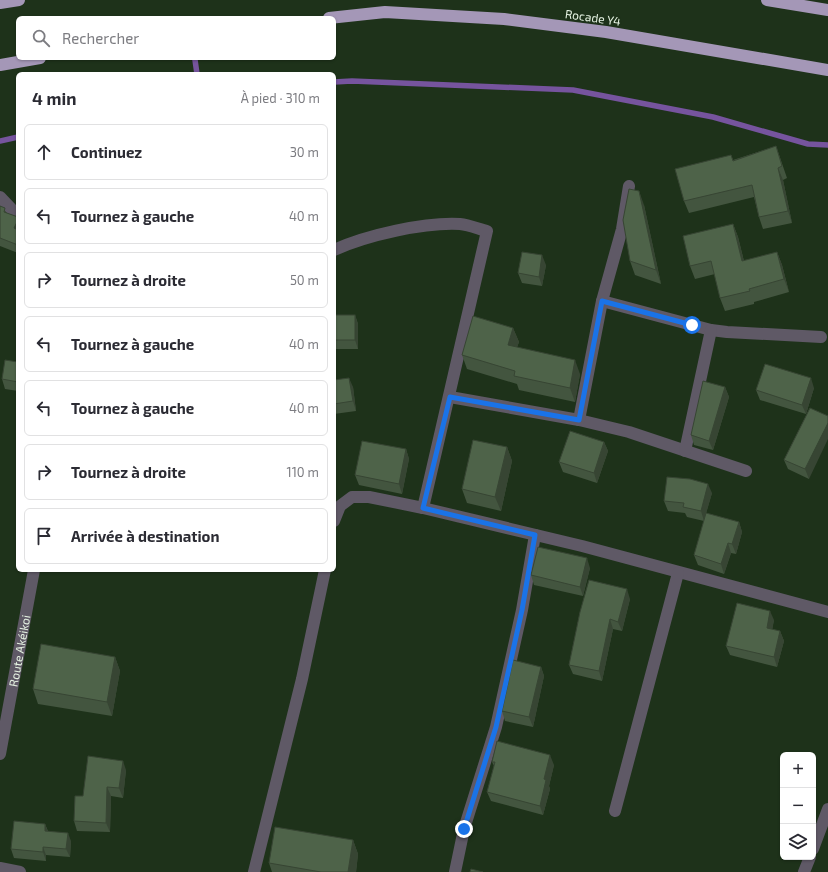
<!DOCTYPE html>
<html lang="fr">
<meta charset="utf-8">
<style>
body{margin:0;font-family:"Exo 2",sans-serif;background:#f7f7f7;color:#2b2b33}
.controls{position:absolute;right:12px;bottom:12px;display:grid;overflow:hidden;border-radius:6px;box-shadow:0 1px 3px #0004}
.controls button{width:36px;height:36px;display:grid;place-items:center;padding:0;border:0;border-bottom:1px solid #e1e1e2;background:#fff;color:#2b2b33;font:20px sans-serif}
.stop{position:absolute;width:12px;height:12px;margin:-9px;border:3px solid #1a73e8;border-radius:50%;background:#fff}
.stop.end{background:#1a73e8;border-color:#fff;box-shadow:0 1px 4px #0008}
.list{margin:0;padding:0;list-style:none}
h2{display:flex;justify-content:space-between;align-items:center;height:52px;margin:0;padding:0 16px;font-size:17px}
h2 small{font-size:13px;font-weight:400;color:#7c7c81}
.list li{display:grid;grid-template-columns:26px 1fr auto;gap:12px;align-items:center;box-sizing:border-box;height:56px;margin:0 8px 8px;padding:0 8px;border:1px solid #e1e1e2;border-radius:6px}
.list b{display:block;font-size:15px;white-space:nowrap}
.list em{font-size:13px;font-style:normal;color:#7c7c81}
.icon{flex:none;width:22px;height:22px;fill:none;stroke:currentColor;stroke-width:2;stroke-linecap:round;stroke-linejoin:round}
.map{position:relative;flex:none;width:828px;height:872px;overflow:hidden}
.search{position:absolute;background:#fff;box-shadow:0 1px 3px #0004;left:16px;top:16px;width:320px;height:44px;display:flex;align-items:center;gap:10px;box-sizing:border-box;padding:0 14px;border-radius:6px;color:#7c7c81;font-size:15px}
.panel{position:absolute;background:#fff;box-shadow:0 1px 3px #0004;left:16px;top:72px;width:320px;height:500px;border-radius:6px}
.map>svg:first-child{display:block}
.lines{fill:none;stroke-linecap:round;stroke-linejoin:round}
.stream{stroke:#76549e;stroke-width:5.5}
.minor{stroke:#5f5966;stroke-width:12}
.highway{stroke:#a497b7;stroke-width:12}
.wall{fill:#43553f}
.shaded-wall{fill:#374533}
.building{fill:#4e6349;stroke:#374533}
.route{stroke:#1a73e8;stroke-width:5}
.labels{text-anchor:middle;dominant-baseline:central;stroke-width:3;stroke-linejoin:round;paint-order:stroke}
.street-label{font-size:12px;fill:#e5f2e2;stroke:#1e321a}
</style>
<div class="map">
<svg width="828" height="872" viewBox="0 0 828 872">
<rect width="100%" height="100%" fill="#1e321a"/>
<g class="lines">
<!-- stream -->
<g class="stream">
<polyline points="195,60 197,74"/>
<polyline points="334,82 352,81 573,90 713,117 808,144 828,145"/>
<polyline points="0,141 18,137"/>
</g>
<!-- minor -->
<g class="minor">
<polyline points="0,197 18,216"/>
<path d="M 334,250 C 367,235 425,222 460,224 C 469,225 479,229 487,231 L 423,508"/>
<polyline points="602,301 711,330 727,332 821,337"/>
<polyline points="450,397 579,420 629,432 746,471"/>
<polyline points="579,420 596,332 602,301 622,229 629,186"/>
<polyline points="685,451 711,330"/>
<polyline points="334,521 340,506 352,497 369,497 423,508 582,546 828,612"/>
<path id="s1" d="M 0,754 L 34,570"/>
<polyline points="615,811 678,573"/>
<polyline points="813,849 828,809"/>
<polyline points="0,868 20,872"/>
<polyline points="254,872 302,679 325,570"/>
<polyline points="455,872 464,829 496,727 522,610 535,535"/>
<polyline points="804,872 810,857"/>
</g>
<!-- highway -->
<g class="highway">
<polyline points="767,0 828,10"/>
<polyline points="0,3 19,0"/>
<polyline points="329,18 385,12 504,19 606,32 828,70"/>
<polyline points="0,65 40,58"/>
</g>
</g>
<!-- wall -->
<g class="wall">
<polygon points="776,146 787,178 783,180 792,223 763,229 759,217 754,197 689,213 684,201 731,155 733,160"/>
<polygon points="644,205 661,284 635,275 630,261"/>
<polygon points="0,206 7,213 18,217 18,253 0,246"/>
<polygon points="733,224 738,237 744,261 777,252 782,265 789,292 754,302 754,304 725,311 720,298 715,274 695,279 690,266"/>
<polygon points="546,265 542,286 522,283 518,273"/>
<polygon points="334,315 355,315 358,324 358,349 334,349"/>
<polygon points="513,328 519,342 517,347 580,374 575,402 519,390 517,384 467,369 462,355"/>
<polygon points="18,362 18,391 5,389 2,379"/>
<polygon points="334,380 353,387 356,411 334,414"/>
<polygon points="725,387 729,397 713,450 694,445 691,435"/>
<polygon points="814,388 806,414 760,400 756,390"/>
<polygon points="810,408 809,479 788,469 784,460"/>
<polygon points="604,442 608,451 597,483 563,472 559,462"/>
<polygon points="507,447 512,461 501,511 467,503 462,489"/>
<polygon points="406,449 409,459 402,494 359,485 355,475"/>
<polygon points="712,493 706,513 739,522 742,532 736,554 731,553 724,574 698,565 694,555 704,521 687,517 685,513 668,511 664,501"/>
<polygon points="590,568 583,596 534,585 531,575"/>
<polygon points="630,599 622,631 613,629 602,681 573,674 569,665 580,612"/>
<polygon points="774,620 772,629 780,631 784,641 777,667 730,655 726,646"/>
<polygon points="115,657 120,671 112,716 38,704 33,689"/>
<polygon points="541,667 544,676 533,727 505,721 502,711"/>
<polygon points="492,762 554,765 549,786 550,789 543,815 491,801 487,792 494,766"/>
<polygon points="126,770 123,798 111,796 110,832 77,831 74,821 83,796"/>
<polygon points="45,824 48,831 71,841 70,857 46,855 46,861 14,858 11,849"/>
<polygon points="353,840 358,854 356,872 272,872 269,863"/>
</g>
<!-- shaded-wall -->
<g class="shaded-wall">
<polygon points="778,168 783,180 792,223 788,211"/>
<polygon points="639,191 644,205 661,284 656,270"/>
<polygon points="18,220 18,238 14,228"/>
<polygon points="733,224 738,237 747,274 742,261"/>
<polygon points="777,252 782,265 789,292 784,279"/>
<polygon points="542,255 546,265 542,286 539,277"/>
<polygon points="355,315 358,324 358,349 355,340"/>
<polygon points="513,328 519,342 513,359 508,345"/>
<polygon points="575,360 580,374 575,402 570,388"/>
<polygon points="349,378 353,387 356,411 353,401"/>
<polygon points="811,378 814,388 806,414 802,405"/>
<polygon points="725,387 729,397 713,450 709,441"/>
<polygon points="828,423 828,439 809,479 805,469"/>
<polygon points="604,442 608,451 597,483 594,473"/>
<polygon points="507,447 512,461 501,511 495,497"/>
<polygon points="406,449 409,459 402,494 399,484"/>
<polygon points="708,484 712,493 704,521 701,511"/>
<polygon points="739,522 742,532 736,554 732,544"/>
<polygon points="728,543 731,553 724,574 721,564"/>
<polygon points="587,558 590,568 583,596 580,587"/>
<polygon points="627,589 630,599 622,631 618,622"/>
<polygon points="770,611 774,620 771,638 767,628"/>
<polygon points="610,619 613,629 602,681 599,671"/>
<polygon points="780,631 784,641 777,667 774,657"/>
<polygon points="115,657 120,671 112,716 107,702"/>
<polygon points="541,667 544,676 533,727 529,717"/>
<polygon points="550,755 554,765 549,786 550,789 543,815 540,806 544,779"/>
<polygon points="123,761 126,770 123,798 119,788"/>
<polygon points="107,787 111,796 110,832 106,823"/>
<polygon points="45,824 48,832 45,831"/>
<polygon points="68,833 71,841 70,857 66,849"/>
<polygon points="353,840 358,854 356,872 348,872"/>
<polygon points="43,847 46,855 46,861 43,852"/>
</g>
<!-- building -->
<g class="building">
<polygon points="776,146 782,166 778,168 788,211 759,217 752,185 684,201 675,169 731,155 733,161"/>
<polygon points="629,189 639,191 656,270 630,261 623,220"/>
<polygon points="0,206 5,208 4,212 18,217 18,220 14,228 18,230 18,245 0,238"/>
<polygon points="733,224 742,261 777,252 784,279 749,289 750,291 720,298 711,261 690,266 683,236"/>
<polygon points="522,252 542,255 539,277 518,273"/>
<rect x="334" y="315" width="21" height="25"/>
<polygon points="473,316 513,328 508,345 575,360 570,388 514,376 515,371 462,355"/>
<polygon points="5,360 18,362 18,382 2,379"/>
<polygon points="765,364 811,378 802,405 756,390"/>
<polygon points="349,378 353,401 334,404 334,380"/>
<polygon points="703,381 725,387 709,441 691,435"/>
<polygon points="810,408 828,416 828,423 805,469 784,460"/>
<polygon points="570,431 604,442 594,473 559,462"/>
<polygon points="473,440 507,447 495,497 462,489"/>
<polygon points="362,441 406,449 399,484 355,475"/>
<polygon points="667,477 690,479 708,484 701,511 683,507 684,503 664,501"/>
<polygon points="706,513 739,522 732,544 728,543 721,564 694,555"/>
<polygon points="538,547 587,558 580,587 531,575"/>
<polygon points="589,580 627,589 618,622 610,619 599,671 569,665 580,612"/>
<polygon points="737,603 770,611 767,628 780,631 774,657 726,646"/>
<polygon points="41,644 115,657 107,702 33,689"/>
<polygon points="513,660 541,667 529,717 502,711"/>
<polygon points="497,741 550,755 544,779 546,780 540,806 487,792 495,762 492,762"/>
<polygon points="88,756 123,761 119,788 107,787 106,823 74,821 75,796 83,796"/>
<polygon points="14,821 45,824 45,831 68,833 66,849 43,847 43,852 11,849"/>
<polygon points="275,827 353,840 348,872 321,872 269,863"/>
<polygon points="471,869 483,872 470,872"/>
</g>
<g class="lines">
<!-- route -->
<polyline class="route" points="464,829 496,727 522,610 535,535 423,508 450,397 579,420 602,301 692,325"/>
</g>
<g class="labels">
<!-- street labels -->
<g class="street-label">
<text transform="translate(593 17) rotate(8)">Rocade Y4</text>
<text stroke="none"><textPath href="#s1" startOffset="105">Route Akéikoi</textPath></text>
</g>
</g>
</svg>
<div class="controls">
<button>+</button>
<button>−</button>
<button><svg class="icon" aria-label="layers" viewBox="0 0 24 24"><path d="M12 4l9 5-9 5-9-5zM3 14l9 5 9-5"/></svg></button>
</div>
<div class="stop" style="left:692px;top:325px"></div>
<div class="stop end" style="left:464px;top:829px"></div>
<div class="search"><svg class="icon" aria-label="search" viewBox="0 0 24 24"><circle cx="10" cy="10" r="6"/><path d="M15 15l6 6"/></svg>Rechercher</div>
<section class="panel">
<h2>4 min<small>À pied · 310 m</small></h2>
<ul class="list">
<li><svg class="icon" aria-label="ahead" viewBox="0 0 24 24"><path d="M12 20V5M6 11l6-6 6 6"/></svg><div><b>Continuez</b></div><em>30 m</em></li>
<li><svg class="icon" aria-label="left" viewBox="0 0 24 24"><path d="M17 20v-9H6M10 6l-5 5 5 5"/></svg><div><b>Tournez à gauche</b></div><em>40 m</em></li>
<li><svg class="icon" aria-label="right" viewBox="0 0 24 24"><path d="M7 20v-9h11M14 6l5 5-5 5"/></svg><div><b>Tournez à droite</b></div><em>50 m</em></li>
<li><svg class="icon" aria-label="left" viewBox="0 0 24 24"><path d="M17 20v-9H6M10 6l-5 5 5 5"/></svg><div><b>Tournez à gauche</b></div><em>40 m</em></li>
<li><svg class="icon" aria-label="left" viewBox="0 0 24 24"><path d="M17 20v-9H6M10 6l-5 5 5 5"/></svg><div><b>Tournez à gauche</b></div><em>40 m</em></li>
<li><svg class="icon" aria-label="right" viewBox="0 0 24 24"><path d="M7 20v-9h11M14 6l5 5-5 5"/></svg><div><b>Tournez à droite</b></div><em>110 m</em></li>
<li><svg class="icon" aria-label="arrive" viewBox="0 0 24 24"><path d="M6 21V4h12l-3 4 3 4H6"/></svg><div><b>Arrivée à destination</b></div></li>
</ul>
</section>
</div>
